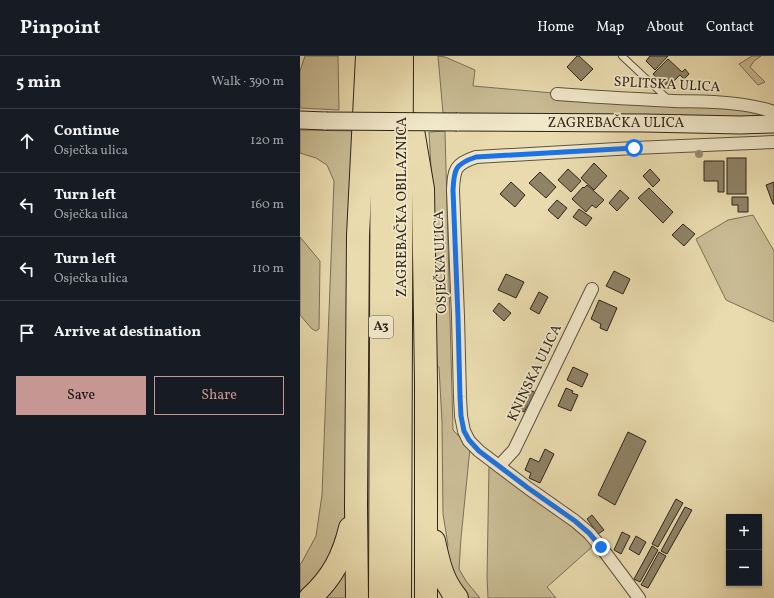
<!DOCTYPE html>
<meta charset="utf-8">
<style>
body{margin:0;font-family:Vollkorn,serif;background:#20242c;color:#f1f3f6}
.controls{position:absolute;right:12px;bottom:12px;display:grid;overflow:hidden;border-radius:0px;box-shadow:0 1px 3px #0004}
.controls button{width:36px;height:36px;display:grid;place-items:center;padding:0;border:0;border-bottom:1px solid #363941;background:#171b24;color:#f1f3f6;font:20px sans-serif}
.stop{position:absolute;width:12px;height:12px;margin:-9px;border:3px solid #1a73e8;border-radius:50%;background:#fff}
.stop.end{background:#1a73e8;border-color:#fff;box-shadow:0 1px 4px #0008}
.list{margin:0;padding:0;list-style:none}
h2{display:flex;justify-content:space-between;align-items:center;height:52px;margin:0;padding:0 16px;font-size:17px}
h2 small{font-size:13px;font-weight:400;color:#9ea1a6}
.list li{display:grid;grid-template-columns:26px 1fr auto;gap:12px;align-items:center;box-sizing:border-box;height:64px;padding:0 16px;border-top:1px solid #363941}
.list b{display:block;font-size:15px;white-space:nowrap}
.list p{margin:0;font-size:13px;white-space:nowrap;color:#9ea1a6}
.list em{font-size:13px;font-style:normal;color:#9ea1a6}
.actions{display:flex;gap:8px;padding:12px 16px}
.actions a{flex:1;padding:9px 0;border:1px solid #c59692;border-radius:0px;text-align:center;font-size:14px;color:#c59692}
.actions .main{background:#c59692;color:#111}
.icon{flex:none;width:22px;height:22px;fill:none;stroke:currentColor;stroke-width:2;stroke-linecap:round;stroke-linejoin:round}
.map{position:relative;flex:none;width:474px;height:542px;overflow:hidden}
header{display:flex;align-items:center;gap:24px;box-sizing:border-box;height:56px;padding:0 20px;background:#171b24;border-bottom:1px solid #363941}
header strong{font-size:19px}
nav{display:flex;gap:22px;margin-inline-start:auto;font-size:14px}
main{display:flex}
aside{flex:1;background:#171b24}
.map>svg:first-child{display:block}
.green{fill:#c9bc95;stroke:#7c7058}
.building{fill:#8f8367;stroke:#2e241b}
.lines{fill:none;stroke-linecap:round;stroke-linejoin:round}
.lane-casing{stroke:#5d5240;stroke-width:8}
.street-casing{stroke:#5d5240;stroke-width:14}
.secondary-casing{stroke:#2e241b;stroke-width:19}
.highway-casing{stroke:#2e241b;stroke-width:24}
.lane{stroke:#f1e8ca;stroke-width:6}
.street{stroke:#f1e8ca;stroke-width:12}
.secondary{stroke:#f1e8ca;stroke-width:17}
.highway{stroke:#e9dbae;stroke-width:22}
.secondary-bridge-casing{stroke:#2e241b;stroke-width:19;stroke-linecap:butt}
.secondary-bridge{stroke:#f1e8ca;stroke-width:17}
.tree{fill:#988b6e}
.route{stroke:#1a73e8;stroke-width:5}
.labels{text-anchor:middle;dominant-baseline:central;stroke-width:3.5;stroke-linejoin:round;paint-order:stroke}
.shield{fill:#f1e8ca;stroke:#685f50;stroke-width:1}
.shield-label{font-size:13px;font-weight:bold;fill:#2e241b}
.street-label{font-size:14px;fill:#2e241b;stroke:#f1e8ca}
</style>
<header>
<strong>Pinpoint</strong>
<nav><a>Home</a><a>Map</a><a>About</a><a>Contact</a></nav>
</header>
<main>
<aside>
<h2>5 min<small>Walk · 390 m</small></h2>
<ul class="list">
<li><svg class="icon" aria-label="ahead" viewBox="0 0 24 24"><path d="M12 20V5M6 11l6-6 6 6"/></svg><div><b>Continue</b><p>Osječka ulica</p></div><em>120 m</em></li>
<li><svg class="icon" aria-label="left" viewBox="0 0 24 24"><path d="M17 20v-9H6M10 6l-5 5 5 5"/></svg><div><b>Turn left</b><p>Osječka ulica</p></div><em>160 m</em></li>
<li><svg class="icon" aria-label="left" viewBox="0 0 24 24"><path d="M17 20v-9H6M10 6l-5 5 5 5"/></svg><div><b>Turn left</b><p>Osječka ulica</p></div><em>110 m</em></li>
<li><svg class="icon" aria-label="arrive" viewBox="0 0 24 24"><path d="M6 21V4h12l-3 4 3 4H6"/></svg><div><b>Arrive at destination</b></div></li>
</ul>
<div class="actions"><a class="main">Save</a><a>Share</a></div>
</aside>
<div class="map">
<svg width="474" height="542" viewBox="0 0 474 542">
<rect width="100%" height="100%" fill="#e9dbae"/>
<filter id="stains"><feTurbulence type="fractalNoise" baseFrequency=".005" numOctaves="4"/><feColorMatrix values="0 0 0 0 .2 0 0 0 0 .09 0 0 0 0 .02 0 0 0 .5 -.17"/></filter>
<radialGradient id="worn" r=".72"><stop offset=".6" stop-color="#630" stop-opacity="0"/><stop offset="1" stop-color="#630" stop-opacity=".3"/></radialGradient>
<!-- green -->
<g class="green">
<polygon points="5,0 38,0 39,54 0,52 0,15"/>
<polygon points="138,0 145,1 175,14 173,30 253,37 253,43 293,46 446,53 473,62 372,59 143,57"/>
<polygon points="452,0 461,0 454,5 450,11 465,26 458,29 439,8"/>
<polygon points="0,74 58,75 45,457 42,475 27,511 0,539 0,508 2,506 16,480 22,439 34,125 27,109 16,102 0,97"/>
<polygon points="145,75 153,374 170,392 161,482 159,513 166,525 180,542 168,542 165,539 144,502 148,489 143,458 142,366 139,311 137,310 134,239 134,166 129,76"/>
<polygon points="453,159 474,195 474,266 426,244 396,183 428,164"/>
<polygon points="0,181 20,205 19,273 16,275 12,273 0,259"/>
<path d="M 189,410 C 223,437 263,459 293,490 L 247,531 L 256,542 L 188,542 L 187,522 Z"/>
<polygon points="47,506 49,542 20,542"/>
</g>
<!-- building -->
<g class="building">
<polygon points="277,0 279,0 293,13 281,25 267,11"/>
<polygon points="350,0 368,0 355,14 346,5"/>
<polygon points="368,3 382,16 385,13 389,18 384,23 380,19 371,28 369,26 364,30 353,18"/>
<rect x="427" y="102" width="19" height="36"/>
<polygon points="404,105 424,105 424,136 418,136 418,125 404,125"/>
<polygon points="294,107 307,120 294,134 281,122"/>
<polygon points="268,113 281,125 271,136 258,124"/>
<polygon points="350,113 360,124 353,131 343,120"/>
<polygon points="240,116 256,131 246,142 229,127"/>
<polygon points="211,126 225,139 215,151 200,138"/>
<polygon points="474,126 474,148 473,148 466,129"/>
<polygon points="287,129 304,144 296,152 292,149 286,156 272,143 283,131 284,132"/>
<polygon points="349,132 373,156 363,167 338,142"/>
<polygon points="320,134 329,142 317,155 309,147"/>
<polygon points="432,141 448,141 448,156 438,156 438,149 432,149"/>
<polygon points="257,144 267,152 258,163 248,154"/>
<polygon points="279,153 292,162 286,170 273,161"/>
<polygon points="383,168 395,178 384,190 372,179"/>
<polygon points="314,215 330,223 323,238 306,230"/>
<polygon points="206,218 224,226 216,242 198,234"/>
<polygon points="239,236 248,241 239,258 230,253"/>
<polygon points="299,244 317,252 307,275 300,272 301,268 291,263"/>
<polygon points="199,247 211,257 204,265 193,255"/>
<polygon points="273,311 288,318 282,331 267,324"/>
<polygon points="222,330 238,338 231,352 228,349 224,356 212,350"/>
<polygon points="266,332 273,335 272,337 278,339 271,355 258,350"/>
<polygon points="328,376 346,385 315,449 298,439"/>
<polygon points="245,393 254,398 240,427 229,422 231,417 225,414 230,402 239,406"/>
<polygon points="376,443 383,447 358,491 352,488"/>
<polygon points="385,451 392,454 367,498 361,495"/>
<polygon points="292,459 304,474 298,478 287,463"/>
<polygon points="322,476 330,480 321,498 314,494"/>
<polygon points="336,480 346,486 339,499 329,493"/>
<polygon points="352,490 358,494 340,526 334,523"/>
<polygon points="359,496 366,500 348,532 341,529"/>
</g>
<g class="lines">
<defs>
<polyline id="lane" points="322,0 369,44"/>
<g id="street">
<path d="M 257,38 C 296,41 335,43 374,45 C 407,46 442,45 474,56"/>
<polyline points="199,410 214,394 292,233"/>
<path d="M 339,542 L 301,491 L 289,477 L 275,465 L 228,432 L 179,395 L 169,385 L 164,375 L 161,360 L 160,341 L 158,261 L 153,134 C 154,113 155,108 176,101 L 334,92 L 474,86"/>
</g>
<g id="secondary">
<polyline points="0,64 26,65"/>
<polyline points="157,66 344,67 440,69 474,68"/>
</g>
<g id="highway">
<polyline points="112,68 123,133 126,325 126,542"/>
<path d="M 134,485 C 139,507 142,524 157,542"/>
<path d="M 10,542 C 32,522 43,501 50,472"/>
<polyline points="57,542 56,450 58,179 67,0"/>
<polyline points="80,542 82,0"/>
<polyline points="100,542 102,0"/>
</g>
</defs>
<!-- lane casing -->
<use href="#lane" class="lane-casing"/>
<!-- street casing -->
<use href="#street" class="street-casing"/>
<!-- secondary casing -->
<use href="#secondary" class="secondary-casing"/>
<!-- highway casing -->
<use href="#highway" class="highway-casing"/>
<!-- lane -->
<use href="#lane" class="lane"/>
<!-- street -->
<use href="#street" class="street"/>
<!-- secondary -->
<use href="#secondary" class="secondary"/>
<!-- highway -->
<use href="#highway" class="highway"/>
<defs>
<polyline id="secondary-bridge" points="26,65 157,66"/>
</defs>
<!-- secondary-bridge casing -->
<use href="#secondary-bridge" class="secondary-bridge-casing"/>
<!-- secondary-bridge -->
<use href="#secondary-bridge" class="secondary-bridge"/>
</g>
<!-- trees -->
<circle class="tree" cx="399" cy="98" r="4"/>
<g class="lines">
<!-- route -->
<path class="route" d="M 301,491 L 289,477 L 275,465 L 228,432 L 179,395 L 169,384 L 164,375 L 161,360 L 160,341 L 158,261 L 153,134 C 154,113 155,108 176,101 L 334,92"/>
</g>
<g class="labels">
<!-- shield labels -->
<rect class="shield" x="69" y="260" width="24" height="22" rx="3"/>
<g class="shield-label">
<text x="81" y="271">A3</text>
</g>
<!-- street labels -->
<g class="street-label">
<text transform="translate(367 29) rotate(3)">SPLITSKA ULICA</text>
<text x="316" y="67">ZAGREBAČKA ULICA</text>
<text transform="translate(102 151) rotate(-90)">ZAGREBAČKA OBILAZNICA</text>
<text transform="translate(141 206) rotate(-92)">OSJEČKA ULICA</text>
<text transform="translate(235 317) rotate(-64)">KNINSKA ULICA</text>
</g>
</g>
<rect width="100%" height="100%" filter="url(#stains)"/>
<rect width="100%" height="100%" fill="url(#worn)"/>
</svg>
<div class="controls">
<button>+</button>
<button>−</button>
</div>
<div class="stop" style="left:334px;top:92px"></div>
<div class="stop end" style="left:301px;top:491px"></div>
</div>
</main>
